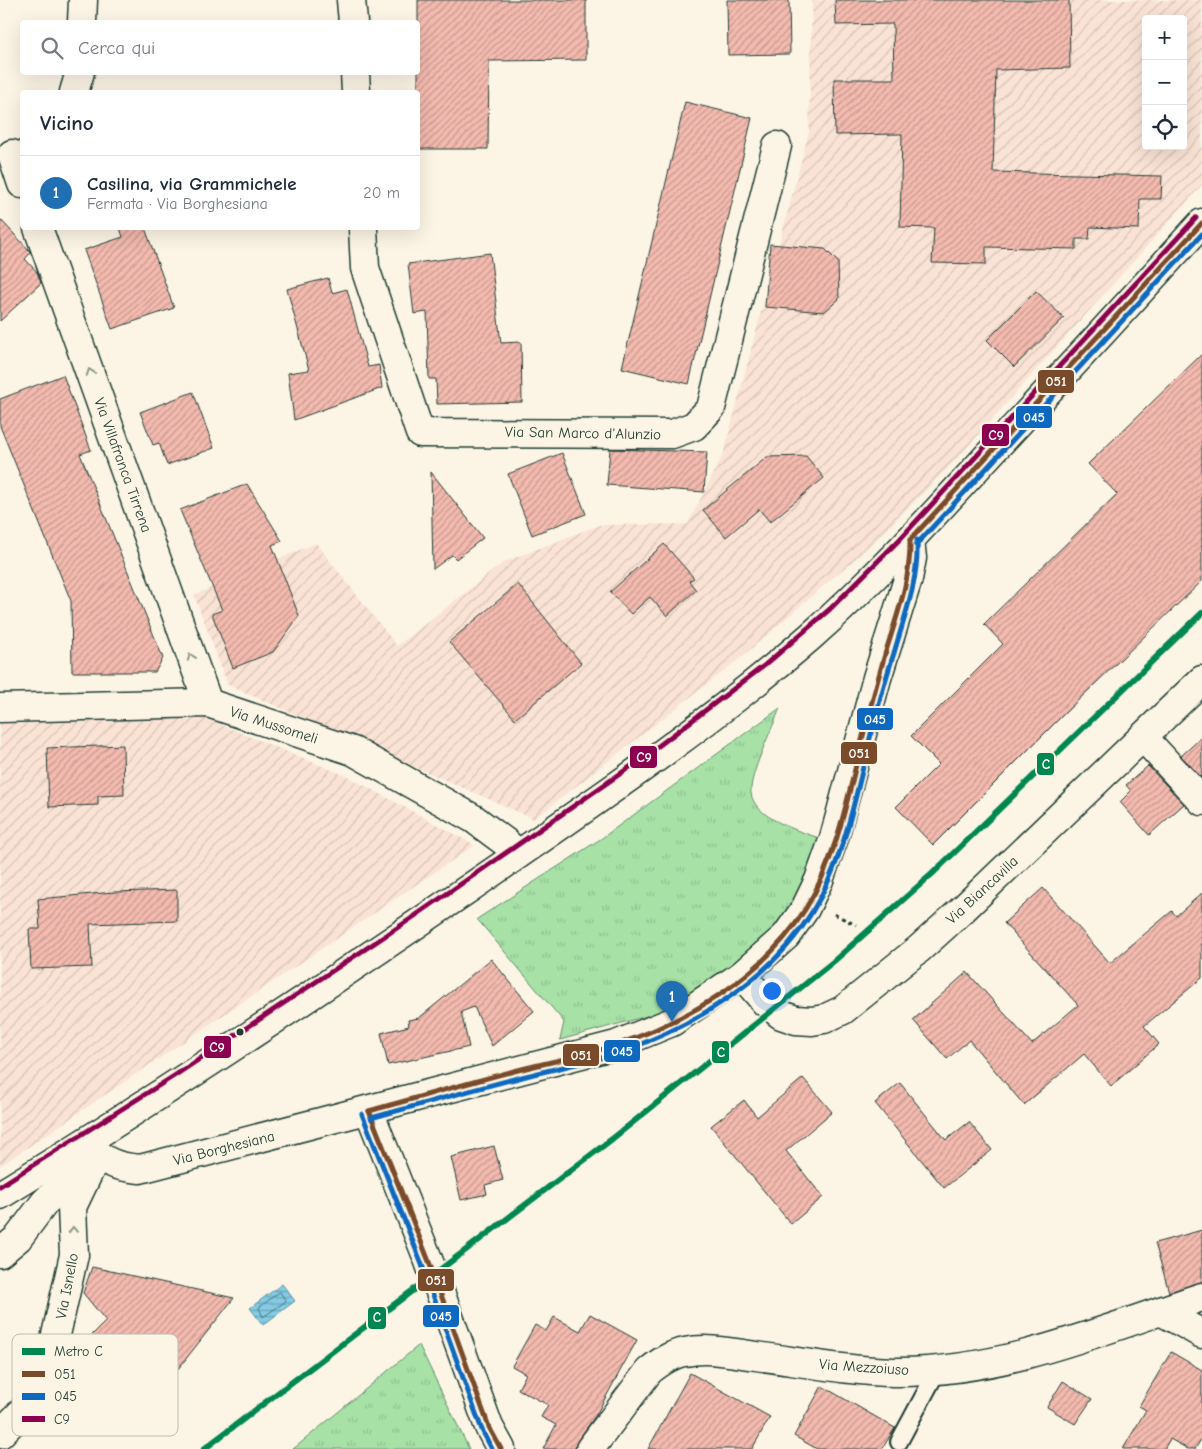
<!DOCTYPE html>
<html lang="it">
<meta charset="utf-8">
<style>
body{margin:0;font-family:"Comic Neue",sans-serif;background:#f6f6f7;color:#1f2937}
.controls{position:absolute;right:15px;top:15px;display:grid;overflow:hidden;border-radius:5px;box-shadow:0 5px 20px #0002}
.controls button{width:45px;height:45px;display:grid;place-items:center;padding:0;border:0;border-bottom:1px solid #e0e1e3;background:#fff;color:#1f2937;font:25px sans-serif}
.you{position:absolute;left:771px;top:990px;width:18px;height:18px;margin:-12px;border:4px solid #fff;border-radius:50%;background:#1a73e8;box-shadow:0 0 0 8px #1a73e833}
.badge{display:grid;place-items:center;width:32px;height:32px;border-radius:50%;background:#1f6fb2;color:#fff;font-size:16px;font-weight:700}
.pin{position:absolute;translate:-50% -41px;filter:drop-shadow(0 1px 2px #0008)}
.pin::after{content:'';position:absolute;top:26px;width:18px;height:15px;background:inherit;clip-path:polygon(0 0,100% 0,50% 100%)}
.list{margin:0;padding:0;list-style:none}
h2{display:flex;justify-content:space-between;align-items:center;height:65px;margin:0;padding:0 20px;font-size:21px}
h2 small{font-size:16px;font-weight:400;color:#747a83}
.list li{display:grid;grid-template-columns:32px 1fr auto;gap:15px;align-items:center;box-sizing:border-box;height:75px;padding:0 20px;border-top:1px solid #e0e1e3}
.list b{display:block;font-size:19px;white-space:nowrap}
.list p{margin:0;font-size:16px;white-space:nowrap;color:#747a83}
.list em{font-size:16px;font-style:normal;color:#747a83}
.icon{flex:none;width:28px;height:28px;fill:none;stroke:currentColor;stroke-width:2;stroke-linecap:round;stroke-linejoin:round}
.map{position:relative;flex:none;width:1202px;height:1449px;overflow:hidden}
.search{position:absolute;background:#fff;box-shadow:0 5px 20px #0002;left:20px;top:20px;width:400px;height:55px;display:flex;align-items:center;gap:12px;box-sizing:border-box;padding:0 18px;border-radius:5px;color:#747a83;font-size:19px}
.panel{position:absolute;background:#fff;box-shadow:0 5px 20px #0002;left:20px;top:90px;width:400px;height:140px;border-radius:5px}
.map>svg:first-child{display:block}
.industrial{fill:url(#industrial-furrows);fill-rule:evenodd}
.grass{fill:url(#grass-tufts);stroke:#638f6d}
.water{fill:url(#water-rules);stroke:#5c929e}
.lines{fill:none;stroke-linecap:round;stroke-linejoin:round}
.shore{stroke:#47767b;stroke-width:1}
.building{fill:url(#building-hatch);stroke:#1f3d34}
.service-casing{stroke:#1f3d34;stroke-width:20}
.minor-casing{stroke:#1f3d34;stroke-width:31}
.tertiary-casing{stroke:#1f3d34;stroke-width:31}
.primary-casing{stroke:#1f3d34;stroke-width:31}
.path{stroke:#1f3d34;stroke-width:3;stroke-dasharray:4 4;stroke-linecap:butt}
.service{stroke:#fcf5e5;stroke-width:16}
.minor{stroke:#fcf5e5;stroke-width:28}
.tertiary{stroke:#fcf5e5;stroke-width:28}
.primary{stroke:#fcf5e5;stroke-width:28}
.bus-1-casing{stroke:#fcf5e5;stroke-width:9}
.bus-2-casing{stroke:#fcf5e5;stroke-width:9}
.bus-3-casing{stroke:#fcf5e5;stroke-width:9}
.bus-1{stroke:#7a4b2a;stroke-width:5}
.bus-2{stroke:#0c69bf;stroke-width:5}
.bus-3{stroke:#8b004f;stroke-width:5}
.metro-1-casing{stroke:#fcf5e5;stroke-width:10}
.metro-1{stroke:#008751;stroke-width:6}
.oneway{stroke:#8e998c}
.bus-dot{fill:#1f3d34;stroke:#fcf5e5;stroke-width:2}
.labels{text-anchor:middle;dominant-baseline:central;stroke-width:4.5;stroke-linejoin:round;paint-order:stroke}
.street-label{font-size:15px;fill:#1f3d34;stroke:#fcf5e5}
.key{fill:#fcf5e5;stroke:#babeb0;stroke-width:1}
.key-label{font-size:14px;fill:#1f3d34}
.line-badge{stroke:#fcf5e5;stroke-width:2}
.badge-label{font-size:14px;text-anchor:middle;font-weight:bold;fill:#fff}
</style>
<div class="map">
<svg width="1202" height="1449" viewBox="0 0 1202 1449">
<defs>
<pattern id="industrial-furrows" width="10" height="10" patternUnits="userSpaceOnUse" patternTransform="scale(1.25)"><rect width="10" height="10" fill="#fae3d5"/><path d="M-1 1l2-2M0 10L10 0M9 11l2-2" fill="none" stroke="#d6c4b7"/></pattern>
<pattern id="grass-tufts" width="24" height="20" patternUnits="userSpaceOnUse" patternTransform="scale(1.25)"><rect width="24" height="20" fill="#a7e1a6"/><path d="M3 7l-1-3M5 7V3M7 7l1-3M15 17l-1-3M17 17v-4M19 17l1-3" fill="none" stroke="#8fc290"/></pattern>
<pattern id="water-rules" width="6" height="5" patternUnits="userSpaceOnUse" patternTransform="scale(1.25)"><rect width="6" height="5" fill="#84cbe5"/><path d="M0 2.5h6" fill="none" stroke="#6ba6ba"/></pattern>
<pattern id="building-hatch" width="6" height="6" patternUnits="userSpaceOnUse" patternTransform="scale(1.25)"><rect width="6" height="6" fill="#f4baaf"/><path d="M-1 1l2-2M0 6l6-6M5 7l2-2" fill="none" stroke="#c5988f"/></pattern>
</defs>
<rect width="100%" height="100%" fill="#fcf5e5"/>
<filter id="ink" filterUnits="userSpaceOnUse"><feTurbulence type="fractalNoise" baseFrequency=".02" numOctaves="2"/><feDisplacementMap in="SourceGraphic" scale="10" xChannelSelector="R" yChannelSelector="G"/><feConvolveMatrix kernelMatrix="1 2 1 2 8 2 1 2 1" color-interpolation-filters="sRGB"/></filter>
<g filter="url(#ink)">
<!-- industrial -->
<g class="industrial">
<path d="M 812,0 L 1202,0 L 1202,185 L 952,464 L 871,545 L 738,660 L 534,819 L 228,685 L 194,595 L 316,543 L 397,646 L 504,562 L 599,525 L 688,524 L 724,452 L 809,131 ZM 1146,19 L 1183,19 L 1183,146 L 1146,146 Z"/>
<polygon points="204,718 347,776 475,845 0,1166 0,724"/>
</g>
<!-- grass -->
<g class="grass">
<path d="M 780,708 C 773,727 749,775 751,793 C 754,818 799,831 819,838 L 815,859 L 801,895 L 758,950 L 669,1010 L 560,1040 L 564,1022 L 477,919 L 602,838 Z"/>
<polygon points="419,1345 469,1449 293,1449 297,1446"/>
</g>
<!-- water -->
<polygon class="water" points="282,1284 295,1301 263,1325 250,1308"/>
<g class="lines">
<!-- shore -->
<polygon class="shore" points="280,1292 286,1301 263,1317 259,1308"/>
</g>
<!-- building -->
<g class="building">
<polygon points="418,0 586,0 586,60 489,61 488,149 418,149"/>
<polygon points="727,0 789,0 790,54 728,55"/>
<polygon points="835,0 1069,0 1070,68 996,70 993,172 1162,176 1161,199 1140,199 1139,229 1090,227 1089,239 1076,239 1076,249 986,247 986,264 932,263 934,228 900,227 902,134 835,135 834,79 894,79 893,24 836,25"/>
<polygon points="685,102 752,118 689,384 622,368"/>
<polygon points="0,219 29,250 30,253 25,259 37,272 41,283 0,321"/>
<polygon points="120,228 145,228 174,308 112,329 84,250 123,237"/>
<polygon points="770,244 825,249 838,262 839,299 824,312 765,307"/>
<polygon points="490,253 501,343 521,342 522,402 437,404 436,379 429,379 427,312 414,314 408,264"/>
<polygon points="328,278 332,293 347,289 368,367 379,365 382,388 294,420 288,373 309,370 287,289"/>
<polygon points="1036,291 1064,318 1014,367 987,340"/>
<polygon points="1202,354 1202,581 1068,710 933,845 896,807 939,764 911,736 1003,644 984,624 1117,494 1088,464"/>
<polygon points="63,375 91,450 80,454 163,658 155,672 72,672 71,601 0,426 0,399"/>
<polygon points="193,392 214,448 167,465 159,443 153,445 140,412"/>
<polygon points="610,449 707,452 704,492 607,485"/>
<polygon points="562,453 586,514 532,535 508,474"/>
<polygon points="806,456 824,478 770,522 759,509 726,537 703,510 767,457"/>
<polygon points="431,472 483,538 456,559 452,555 433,569"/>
<polygon points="247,484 282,541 272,545 299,616 273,652 233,668 212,614 222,610 180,510"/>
<polygon points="664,544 694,578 689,581 696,590 667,616 650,597 631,614 610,592"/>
<polygon points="518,584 581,663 515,719 449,642"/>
<polygon points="1202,737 1202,778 1181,756"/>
<polygon points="123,745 124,795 98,796 98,805 49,807 47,748"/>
<polygon points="1148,766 1184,804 1149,835 1120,802 1131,791 1126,785"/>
<polygon points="1043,888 1110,963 1172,911 1176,916 1202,893 1202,978 1144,1026 1159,1044 1111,1086 1084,1054 1024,1105 969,1040 947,1059 913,1020 967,972 1032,1044 1078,1005 1004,923"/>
<polygon points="177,890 177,921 90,924 92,967 31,969 29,929 40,929 38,899 114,892"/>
<polygon points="491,959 534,1011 492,1046 474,1007 461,1012 469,1047 388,1065 381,1033 409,1026 408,1020 419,1018"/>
<polygon points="803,1078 832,1112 786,1151 823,1197 791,1224 711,1126 744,1100 757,1117"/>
<polygon points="900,1083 946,1140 969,1122 992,1150 944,1188 875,1103"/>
<polygon points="494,1146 503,1180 485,1185 487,1194 461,1200 451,1157"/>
<polygon points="1202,1230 1202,1282 1169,1292 1155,1243"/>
<polygon points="92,1267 234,1298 170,1379 144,1401 147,1407 125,1424 94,1383 97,1342 91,1336 106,1321 83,1293"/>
<polygon points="590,1314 637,1340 596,1415 578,1440 575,1449 543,1449 556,1425 541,1417 548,1405 518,1389 526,1374 512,1366 535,1325 546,1331 554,1317 580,1331"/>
<polygon points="1171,1352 1202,1370 1202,1438 1195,1449 1188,1449 1170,1439 1164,1449 1123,1449 1146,1410 1139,1406"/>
<polygon points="690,1373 770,1417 752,1449 648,1449"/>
<polygon points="1063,1381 1092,1399 1075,1424 1047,1407"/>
<polygon points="822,1386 895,1428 882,1449 817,1449 794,1436"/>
</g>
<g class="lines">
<defs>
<polyline id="service" points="899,1442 938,1369"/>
<g id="minor">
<polyline points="351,0 353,22"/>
<polyline points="82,22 83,0"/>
<polyline points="355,72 356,92"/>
<polyline points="74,92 80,72"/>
<polyline points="12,154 22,184"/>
<polyline points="38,228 208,703"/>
<polyline points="363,228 365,268 420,433 672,434 694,426 711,408 777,146"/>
<polyline points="0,708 208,703 353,751 474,819 505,842 518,854"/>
<polyline points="1143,737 1202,801"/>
<polyline points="742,975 765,1002 781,1015 796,1020 812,1021 824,1019 843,1010 919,949 960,912 1202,680"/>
<polyline points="0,1253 18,1238 45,1202 87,1163"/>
<polyline points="1161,1311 1202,1334"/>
<polyline points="0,1434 28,1406 37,1394 49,1366 74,1255 72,1207 97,1155"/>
<path d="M 590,1449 L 649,1371 C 659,1363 671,1354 685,1352 C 708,1347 733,1353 756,1356 C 802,1362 848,1371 895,1372 C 1002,1373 1102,1330 1202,1297"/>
</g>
<g id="tertiary">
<polyline points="369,1111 428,1259 489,1427 501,1449"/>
<path d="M 86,1142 C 102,1162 116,1167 140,1169 L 616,1045 L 672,1022 L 742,975 L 786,936 L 805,909 L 819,880 L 834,838 L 877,678 L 908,579 L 912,558 L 910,540"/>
</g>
<path id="primary" d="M 0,1195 C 160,1097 316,993 471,887 C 587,807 704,729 810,637 C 877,578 936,512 996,447 C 1065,373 1134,298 1202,223"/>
</defs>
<!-- service casing -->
<use href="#service" class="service-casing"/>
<!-- minor casing -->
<use href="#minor" class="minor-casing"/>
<!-- tertiary casing -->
<use href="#tertiary" class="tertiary-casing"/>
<!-- primary casing -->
<use href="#primary" class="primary-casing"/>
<!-- path -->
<polyline class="path" points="834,914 856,925"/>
<!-- service -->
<use href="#service" class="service"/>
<!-- minor -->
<use href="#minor" class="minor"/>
<!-- tertiary -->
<use href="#tertiary" class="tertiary"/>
<!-- primary -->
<use href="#primary" class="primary"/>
<defs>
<g id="bus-1">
<polyline points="910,540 1202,223"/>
<path d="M 369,1111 C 420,1097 471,1082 522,1069 C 553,1061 586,1055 616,1045 C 689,1020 765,975 806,908 C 838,856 849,791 864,732 C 871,705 878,678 886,651 C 897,615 911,579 910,540"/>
<polyline points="369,1111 428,1259 489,1427 501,1449"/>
</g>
<g id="bus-2">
<polyline points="916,545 1202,234"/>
<polyline points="362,1114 421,1262 482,1430 492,1449"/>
<path d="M 371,1118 C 423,1104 474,1089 526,1076 C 556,1068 587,1063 617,1053 C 691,1028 771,980 812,912 C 845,859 856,793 871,734 C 878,707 885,680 894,653 C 905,615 919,579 917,540"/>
</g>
<polyline id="bus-3" points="0,1186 174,1076 409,920 640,760 765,665 830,609 900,539 1196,218"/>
</defs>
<!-- bus-1 casing -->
<use href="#bus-1" class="bus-1-casing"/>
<!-- bus-2 casing -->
<use href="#bus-2" class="bus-2-casing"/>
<!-- bus-3 casing -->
<use href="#bus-3" class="bus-3-casing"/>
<!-- bus-1 -->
<use href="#bus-1" class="bus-1"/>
<!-- bus-2 -->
<use href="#bus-2" class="bus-2"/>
<!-- bus-3 -->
<use href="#bus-3" class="bus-3"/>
<defs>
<polyline id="metro-1" points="204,1449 612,1139 834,961 932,874 1202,613"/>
</defs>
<!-- metro-1 casing -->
<use href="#metro-1" class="metro-1-casing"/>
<!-- metro-1 -->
<use href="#metro-1" class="metro-1"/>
</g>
<!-- one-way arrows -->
<defs><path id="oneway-chevron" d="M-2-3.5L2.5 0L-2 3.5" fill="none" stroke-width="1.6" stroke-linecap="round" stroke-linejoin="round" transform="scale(1.25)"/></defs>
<g class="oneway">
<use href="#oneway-chevron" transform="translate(90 372) rotate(-110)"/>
<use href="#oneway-chevron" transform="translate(191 657) rotate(-110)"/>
<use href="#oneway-chevron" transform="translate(73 1230) rotate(-92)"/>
</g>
</g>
<!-- markers -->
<circle class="bus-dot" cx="240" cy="1032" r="4.5"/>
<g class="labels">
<!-- street labels -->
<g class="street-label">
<text transform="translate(583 433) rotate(1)">Via San Marco d'Alunzio</text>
<text transform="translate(123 465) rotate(70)">Via Villafranca Tirrena</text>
<text transform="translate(274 725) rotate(18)">Via Mussomeli</text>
<text transform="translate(982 890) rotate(-43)">Via Biancavilla</text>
<text transform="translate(224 1148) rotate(-14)">Via Borghesiana</text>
<text transform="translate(67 1286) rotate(-79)">Via Isnello</text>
<text transform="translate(864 1367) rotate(4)">Via Mezzoiuso</text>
</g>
</g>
<!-- legend -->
<rect x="12" y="1334" width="166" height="102" rx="8" class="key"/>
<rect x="22" y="1348" width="23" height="7" fill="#008751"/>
<rect x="22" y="1371" width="23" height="6" fill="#7a4b2a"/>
<rect x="22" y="1393" width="23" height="7" fill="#0c69bf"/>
<rect x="22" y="1416" width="23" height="6" fill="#8b004f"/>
<g class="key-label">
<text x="54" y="1356">Metro C</text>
<text x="54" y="1379">051</text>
<text x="54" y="1401">045</text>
<text x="54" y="1424">C9</text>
</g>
<g class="line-badge">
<rect x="1037" y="369" width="38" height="25" rx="5" fill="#7a4b2a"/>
<rect x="1015" y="405" width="38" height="24" rx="5" fill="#0c69bf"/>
<rect x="981" y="423" width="29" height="24" rx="5" fill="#8b004f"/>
<rect x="856" y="707" width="38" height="24" rx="5" fill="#0c69bf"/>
<rect x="840" y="741" width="38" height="24" rx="5" fill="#7a4b2a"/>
<rect x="629" y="745" width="29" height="24" rx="5" fill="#8b004f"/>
<rect x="1036" y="752" width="19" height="24" rx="5" fill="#008751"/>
<rect x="203" y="1035" width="29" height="24" rx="5" fill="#8b004f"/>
<rect x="603" y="1039" width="38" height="24" rx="5" fill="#0c69bf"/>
<rect x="711" y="1040" width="19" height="24" rx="5" fill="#008751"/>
<rect x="562" y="1043" width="38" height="24" rx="5" fill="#7a4b2a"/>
<rect x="417" y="1268" width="38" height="24" rx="5" fill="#7a4b2a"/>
<rect x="422" y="1304" width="38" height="24" rx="5" fill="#0c69bf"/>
<rect x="367" y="1306" width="20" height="24" rx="5" fill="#008751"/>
</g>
<g class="badge-label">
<text x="1056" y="386">051</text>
<text x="1034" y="422">045</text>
<text x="996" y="440">C9</text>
<text x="875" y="724">045</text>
<text x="859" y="758">051</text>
<text x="644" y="762">C9</text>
<text x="1046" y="769">C</text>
<text x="217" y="1052">C9</text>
<text x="622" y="1056">045</text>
<text x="721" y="1057">C</text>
<text x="581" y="1060">051</text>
<text x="436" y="1285">051</text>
<text x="441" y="1321">045</text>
<text x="377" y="1322">C</text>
</g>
</svg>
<div class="controls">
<button>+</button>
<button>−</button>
<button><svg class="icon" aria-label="locate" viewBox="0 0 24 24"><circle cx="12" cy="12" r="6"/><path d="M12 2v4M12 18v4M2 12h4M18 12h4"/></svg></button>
</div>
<div class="you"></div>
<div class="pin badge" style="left:672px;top:1022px">1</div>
<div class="search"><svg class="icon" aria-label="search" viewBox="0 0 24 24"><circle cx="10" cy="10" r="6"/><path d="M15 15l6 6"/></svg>Cerca qui</div>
<section class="panel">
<h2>Vicino<small></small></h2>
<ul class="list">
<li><span class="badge">1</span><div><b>Casilina, via Grammichele</b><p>Fermata · Via Borghesiana</p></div><em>20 m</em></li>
</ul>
</section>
</div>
